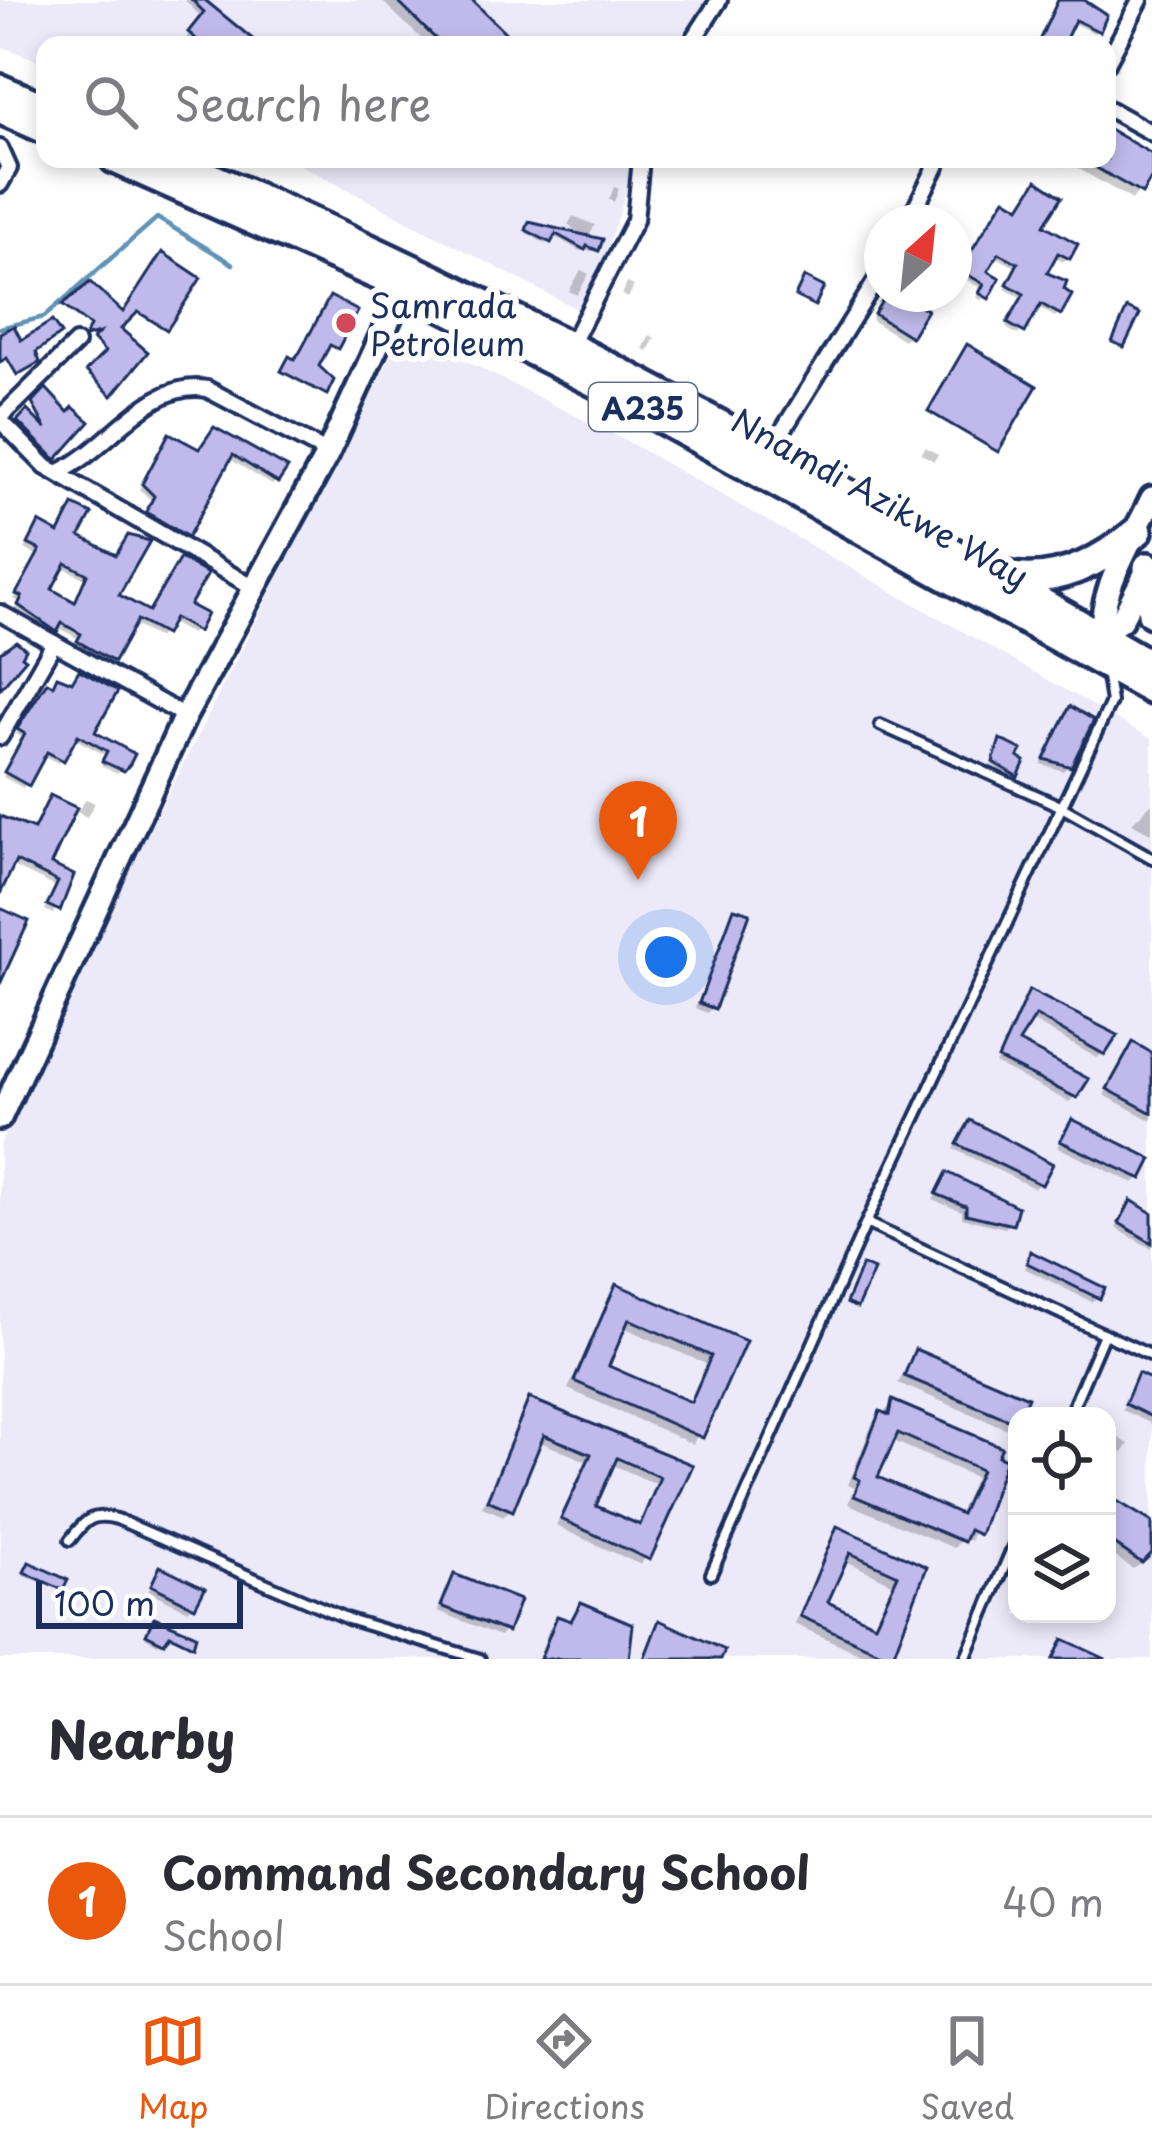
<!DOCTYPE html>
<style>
body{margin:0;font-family:"Playpen Sans",sans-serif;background:#f2f2f3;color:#2b2b33}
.controls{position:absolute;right:36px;bottom:36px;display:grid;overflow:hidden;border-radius:24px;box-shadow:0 6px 18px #0003}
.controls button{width:108px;height:108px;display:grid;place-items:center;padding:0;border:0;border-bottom:3px solid #e1e1e2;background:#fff;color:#2b2b33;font:60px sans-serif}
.compass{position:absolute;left:864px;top:204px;width:108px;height:108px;border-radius:50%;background:#fff;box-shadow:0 6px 18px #0003;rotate:27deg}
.scale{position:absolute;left:36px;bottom:30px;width:207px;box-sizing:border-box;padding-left:12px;border:6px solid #1b2f5e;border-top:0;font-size:33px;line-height:42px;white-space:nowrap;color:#1b2f5e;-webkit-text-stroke:9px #fff;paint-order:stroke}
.you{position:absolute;left:666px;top:957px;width:42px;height:42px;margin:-30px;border:9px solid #fff;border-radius:50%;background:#1a73e8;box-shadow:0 0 0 18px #1a73e833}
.badge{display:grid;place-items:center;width:78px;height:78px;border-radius:50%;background:#ea580c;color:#fff;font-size:39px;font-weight:700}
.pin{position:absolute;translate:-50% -99px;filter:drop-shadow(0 3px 6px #0008)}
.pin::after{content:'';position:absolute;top:63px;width:42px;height:36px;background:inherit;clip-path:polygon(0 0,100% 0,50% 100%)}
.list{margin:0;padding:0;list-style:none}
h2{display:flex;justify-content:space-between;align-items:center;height:156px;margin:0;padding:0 48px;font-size:51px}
h2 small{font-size:39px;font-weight:400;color:#7c7c81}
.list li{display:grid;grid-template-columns:78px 1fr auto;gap:36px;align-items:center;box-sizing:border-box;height:168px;padding:0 48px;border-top:3px solid #e1e1e2}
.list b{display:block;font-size:45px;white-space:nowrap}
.list p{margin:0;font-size:39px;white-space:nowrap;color:#7c7c81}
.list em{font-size:39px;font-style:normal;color:#7c7c81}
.icon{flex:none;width:66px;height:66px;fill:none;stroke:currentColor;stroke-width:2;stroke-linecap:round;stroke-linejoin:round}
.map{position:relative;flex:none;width:1152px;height:1659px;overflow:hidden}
.search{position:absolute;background:#fff;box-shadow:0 6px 18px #0003;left:36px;right:36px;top:36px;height:132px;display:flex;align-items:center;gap:30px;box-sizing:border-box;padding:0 42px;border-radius:24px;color:#7c7c81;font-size:45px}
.sheet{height:324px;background:#fff}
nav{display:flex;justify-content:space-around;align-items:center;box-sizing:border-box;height:168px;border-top:3px solid #e1e1e2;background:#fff;font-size:33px;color:#7c7c81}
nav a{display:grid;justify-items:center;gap:6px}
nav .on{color:#ea580c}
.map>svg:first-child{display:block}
.built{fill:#eceaf9;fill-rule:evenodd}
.shadow{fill:#0003;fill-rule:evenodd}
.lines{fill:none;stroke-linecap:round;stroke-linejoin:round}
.stream{stroke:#6192b6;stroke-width:4.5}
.building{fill:#c0baec;stroke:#1b2f5e;stroke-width:3;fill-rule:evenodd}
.lane-casing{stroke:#1b2f5e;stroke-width:16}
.street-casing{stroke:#1b2f5e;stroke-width:22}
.secondary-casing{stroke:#1b2f5e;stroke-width:30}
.primary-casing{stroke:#1b2f5e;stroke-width:30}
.highway-casing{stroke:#1b2f5e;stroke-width:36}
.lane{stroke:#fff;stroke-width:8}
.street{stroke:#fff;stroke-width:14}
.secondary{stroke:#fff;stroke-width:21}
.primary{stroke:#fff;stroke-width:21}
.highway{stroke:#fff;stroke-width:27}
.poi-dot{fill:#d1495b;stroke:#fff;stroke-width:4.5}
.labels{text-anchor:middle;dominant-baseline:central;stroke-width:12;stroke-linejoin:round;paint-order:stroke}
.shield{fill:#fff;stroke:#5f6d8e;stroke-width:3}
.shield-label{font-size:30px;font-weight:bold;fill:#1b2f5e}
.poi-label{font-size:33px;fill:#1b2f5e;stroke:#fff;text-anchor:start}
.street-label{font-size:33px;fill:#1b2f5e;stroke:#fff}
</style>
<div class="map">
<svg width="1152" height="1659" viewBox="0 0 1152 1659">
<rect width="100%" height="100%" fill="#fff"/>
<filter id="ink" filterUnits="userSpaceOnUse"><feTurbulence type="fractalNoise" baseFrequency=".00833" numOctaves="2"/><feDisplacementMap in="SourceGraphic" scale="24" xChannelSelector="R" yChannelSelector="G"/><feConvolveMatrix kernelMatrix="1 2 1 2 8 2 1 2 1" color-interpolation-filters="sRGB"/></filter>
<g filter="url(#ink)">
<!-- built -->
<g class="built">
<polygon points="0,0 707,0 678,45 45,45 45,63 0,46"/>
<polygon points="289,159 637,159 586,314"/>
<path d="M 404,330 L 632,444 L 1152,739 L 1152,1659 L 0,1659 L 0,1145 L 52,1022 ZM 1017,1416 L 1107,1416 L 1107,1614 L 1017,1614 Z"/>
</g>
<!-- shadow -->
<g class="shadow">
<polygon points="185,0 201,0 245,45 195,45 186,38 202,18"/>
<polygon points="381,0 467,0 513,45 428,45"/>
<polygon points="1057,0 1080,0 1098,30 1094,33 1070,22 1049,45 1037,45"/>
<polygon points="1107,131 1152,158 1152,171 1132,200 1074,166 1078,159 1107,159"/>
<polygon points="1050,159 1068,159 1062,167"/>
<polygon points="614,187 619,189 614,202 609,200"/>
<polygon points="1002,206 1040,226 1067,258 1063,262 1053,256 1043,274 1059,313 1055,317 1036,306 1018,335 1006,328 1022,298 1005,289 1017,268 994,256 984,272 983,301 977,298 982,289 958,275"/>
<polygon points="573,216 595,225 588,238 568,225"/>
<polygon points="528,227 599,242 594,251 580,251 552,235 546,244 526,233"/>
<polygon points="581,270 589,274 577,295 569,291"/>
<polygon points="627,283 634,286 628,298 622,295"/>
<polygon points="894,294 909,335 904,340 871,320 884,297"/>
<polygon points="650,335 655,338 648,351 643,349"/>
<polygon points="211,435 276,481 272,485 228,458 182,539 144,517 152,501 139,489 166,441 199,452"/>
<polygon points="925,447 938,454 934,461 921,454"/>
<path d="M 36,530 L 77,537 L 115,596 L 148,614 L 186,606 L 195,630 L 191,634 L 169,622 L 158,638 L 132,624 L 108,664 L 75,646 L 79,639 L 57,627 L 51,634 L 15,610 L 20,602 L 14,599 L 38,556 L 25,549 ZM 61,566 L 85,579 L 74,605 L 48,590 Z"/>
<polygon points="1070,709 1069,765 1063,771 1041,764"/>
<polygon points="25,718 91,733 131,755 117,773 101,765 105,755 73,738 58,763 42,755 23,788 3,777 23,738 16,734"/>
<polygon points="1000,742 1015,775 1012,778 992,765"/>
<polygon points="51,799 78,811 86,799 95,803 87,817 73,810 47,865 70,877 53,914 45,910 56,887 11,865 0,891 0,820 33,832"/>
<polygon points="1152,803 1152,834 1132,823"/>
<polygon points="735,911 712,1008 707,1013 695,1008"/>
<polygon points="1030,993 1103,1053 1097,1058 1030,1020 1015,1044 1075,1096 1069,1102 995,1064"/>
<polygon points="1133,1045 1152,1057 1152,1121 1104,1095"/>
<polygon points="1072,1123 1139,1178 1134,1183 1057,1147"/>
<polygon points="965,1129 1040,1183 1034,1188 954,1149"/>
<polygon points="947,1176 1010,1223 1005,1228 962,1218 962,1211 933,1200"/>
<polygon points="1131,1204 1152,1215 1152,1249 1116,1228"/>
<polygon points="1031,1255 1097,1297 1092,1302 1024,1268"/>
<path d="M 617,1288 L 742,1343 L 693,1444 L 568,1389 ZM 623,1327 L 706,1364 L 688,1404 L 605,1367 Z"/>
<polygon points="916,1353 1015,1421 1007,1429 898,1383"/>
<polygon points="1138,1377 1152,1392 1152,1424 1122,1410"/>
<path d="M 530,1402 L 689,1466 L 641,1565 L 556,1526 L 586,1461 L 538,1441 L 510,1509 L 504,1516 L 482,1507 ZM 611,1464 L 656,1484 L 637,1527 L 592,1508 Z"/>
<path d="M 893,1404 L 1002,1461 L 970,1541 L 963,1537 L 954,1548 L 848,1504 L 855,1488 L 848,1485 L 873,1422 ZM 891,1440 L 975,1477 L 958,1516 L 874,1479 Z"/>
<polygon points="1107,1431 1129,1444 1123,1453 1114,1447 1107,1462"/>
<polygon points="1107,1505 1152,1526 1150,1559 1133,1569 1107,1551"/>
<path d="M 838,1530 L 923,1569 L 886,1659 L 872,1659 L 794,1624 ZM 844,1560 L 892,1583 L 872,1626 L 824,1604 Z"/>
<polygon points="26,1569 61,1588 23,1576"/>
<polygon points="161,1570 193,1605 188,1610 148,1591"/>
<polygon points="454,1578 505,1630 500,1636 438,1611"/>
<polygon points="581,1605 626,1659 538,1659 550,1626 558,1619 568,1623"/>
<polygon points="152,1624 190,1644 165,1636 158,1644 145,1637"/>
</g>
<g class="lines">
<!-- stream -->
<polyline class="stream" points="0,328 44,317 157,218 233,264"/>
</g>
<!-- building -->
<g class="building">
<polygon points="192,0 205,0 260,45 203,45 188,32 204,12"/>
<polygon points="396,0 472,0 518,45 442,45"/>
<polygon points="1058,0 1084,0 1107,15 1100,32 1075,20 1063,45 1037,45"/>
<polygon points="1107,128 1152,154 1152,177 1142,194 1081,159 1107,159"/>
<polygon points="1037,180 1062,197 1044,225 1078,244 1070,259 1058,253 1047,273 1067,281 1064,289 1072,295 1061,315 1041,304 1025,333 1007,323 1024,294 1007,284 1018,263 999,253 988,271 1000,278 989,299 979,293 984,284 959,270 1005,198 1020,207"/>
<polygon points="529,222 567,231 603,239 599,251 587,246 585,250 556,234 551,243 526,230"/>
<polygon points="162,252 201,278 167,330 138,312 121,329 148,352 112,396 86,371 105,352 93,339 99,333 85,337 90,326 62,305 90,282 123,312"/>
<polygon points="804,277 824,287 815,306 795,296"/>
<polygon points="886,294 900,294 927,310 911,337 874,314"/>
<polygon points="330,296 358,311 338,349 330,345 319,366 334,380 327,395 281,371 289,356 294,359 300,352"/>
<polygon points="1127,308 1140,314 1124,347 1112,342"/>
<polygon points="52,321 61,334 36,352 40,362 17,375 7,358 0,362 0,333 14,326 21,340"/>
<polygon points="967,344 1037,386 998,452 928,411"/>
<polygon points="46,388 68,412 73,407 90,422 56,460 17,421 27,410 46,429 32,403"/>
<polygon points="214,427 288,468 278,483 233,455 188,537 146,512 154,496 142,484 169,433 199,449"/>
<path d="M 73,505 L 92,514 L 80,536 L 116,555 L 128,535 L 150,541 L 119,595 L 149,611 L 180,558 L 208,574 L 190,605 L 207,614 L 198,632 L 174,618 L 165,635 L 137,620 L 114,662 L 77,641 L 81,634 L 62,623 L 57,632 L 18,605 L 22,597 L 16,594 L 40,550 L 28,544 L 39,522 L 59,533 ZM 66,563 L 87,574 L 75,602 L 52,589 Z"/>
<polygon points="16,641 26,649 22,656 26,659 0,689 0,652"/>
<polygon points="79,670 118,691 95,732 135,754 130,764 124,771 102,761 107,751 78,735 64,761 47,752 29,786 4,772 25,734 17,729 47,682 53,685 57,676 72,682"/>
<polygon points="1070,706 1094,720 1071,767 1044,759"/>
<polygon points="1000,739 1022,750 1018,757 1025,761 1018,777 993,762"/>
<polygon points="50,795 77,808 51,864 74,875 60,911 47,905 58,882 16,861 0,894 0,816 34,829"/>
<polygon points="0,908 29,921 0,984"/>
<polygon points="734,908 750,913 715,1009 699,1003"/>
<polygon points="1029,990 1118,1035 1105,1055 1036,1016 1019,1042 1089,1079 1077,1098 998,1059"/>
<polygon points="1133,1042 1152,1053 1152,1113 1107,1089"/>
<polygon points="1072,1119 1152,1159 1142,1179 1060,1141"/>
<polygon points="970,1120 1053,1164 1042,1185 957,1144"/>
<polygon points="947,1172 1018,1207 1013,1225 966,1214 966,1206 936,1194"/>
<polygon points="1131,1200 1152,1213 1152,1243 1119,1223"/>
<polygon points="1030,1251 1105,1288 1100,1299 1027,1263"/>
<polygon points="862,1265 874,1270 857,1308 846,1303"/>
<path d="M 616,1284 L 746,1341 L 703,1438 L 574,1381 ZM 629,1319 L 711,1356 L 691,1402 L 609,1366 Z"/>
<polygon points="915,1349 1028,1397 1017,1423 904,1376"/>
<polygon points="1138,1373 1152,1380 1152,1417 1125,1404"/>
<path d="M 529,1398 L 693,1465 L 650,1560 L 561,1519 L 591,1454 L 544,1435 L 513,1511 L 487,1500 ZM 617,1458 L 660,1477 L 640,1525 L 596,1506 Z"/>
<path d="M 892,1400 L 1002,1447 L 998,1456 L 1006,1459 L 980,1535 L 969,1530 L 964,1542 L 854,1496 L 860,1480 L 854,1477 L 880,1411 L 889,1415 ZM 898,1433 L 981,1470 L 961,1514 L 878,1477 Z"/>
<polygon points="1107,1495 1152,1522 1152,1553 1142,1563 1107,1539"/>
<path d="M 837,1526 L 927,1567 L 892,1658 L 800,1616 ZM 850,1553 L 898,1575 L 875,1624 L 828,1602 Z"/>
<polygon points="29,1562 68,1580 63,1590 24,1572"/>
<polygon points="160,1566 205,1588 195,1607 151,1585"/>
<polygon points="454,1574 520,1600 508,1632 441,1606"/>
<polygon points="581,1602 633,1624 629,1659 540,1659 557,1616 571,1621"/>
<polygon points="154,1617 196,1635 193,1646 170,1635 164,1643 146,1634"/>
<polygon points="659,1620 725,1650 721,1659 644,1659"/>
<polygon points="1063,1639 1106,1659 1053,1659"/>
</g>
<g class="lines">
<defs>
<g id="lane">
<polyline points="880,725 1060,806 1152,858"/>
<polyline points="866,1223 1152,1356"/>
<polyline points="1069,1416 1104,1334"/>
<path d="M 70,1540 C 85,1520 92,1512 117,1519 L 348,1619 L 480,1659"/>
<polyline points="711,1574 866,1223 1111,702 1106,671"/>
<polyline points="965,1659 1017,1537"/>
</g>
<g id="street">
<polyline points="690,45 719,0"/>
<polyline points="1107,63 1140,0"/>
<polyline points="1107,108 1152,133"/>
<polyline points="0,148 9,168 0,184"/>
<polyline points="908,222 940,159"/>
<polyline points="570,347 635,220 641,159"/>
<polyline points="0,418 76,343"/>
<polyline points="0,420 46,467 256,589"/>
<polyline points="770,451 882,271"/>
<path d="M 59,472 C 109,450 148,379 207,389 L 328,453"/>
<polyline points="0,613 185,716"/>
<polyline points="0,737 54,643"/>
</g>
<polyline id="secondary" points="0,1118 185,716 328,453 404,287"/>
<g id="primary">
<polyline points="1095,638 1121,620 1147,570"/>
<path d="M 1108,649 C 1086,609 1135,536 1152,498"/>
</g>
<g id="highway">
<polyline points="0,89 45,108"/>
<polyline points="0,109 45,129"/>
<polyline points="115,159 404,287 604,387 1152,690"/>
<path d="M 168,159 C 508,303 832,481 1152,666"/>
<polyline points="1148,567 1152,613"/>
<path d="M 1005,576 C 1054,586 1101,562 1138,531"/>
</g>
</defs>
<!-- lane casing -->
<use href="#lane" class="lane-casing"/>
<!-- street casing -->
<use href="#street" class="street-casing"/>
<!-- secondary casing -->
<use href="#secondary" class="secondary-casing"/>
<!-- primary casing -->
<use href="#primary" class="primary-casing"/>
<!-- highway casing -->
<use href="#highway" class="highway-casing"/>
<!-- lane -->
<use href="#lane" class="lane"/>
<!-- street -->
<use href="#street" class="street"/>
<!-- secondary -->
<use href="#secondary" class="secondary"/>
<!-- primary -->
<use href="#primary" class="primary"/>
<!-- highway -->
<use href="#highway" class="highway"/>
</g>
</g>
<!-- markers -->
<circle class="poi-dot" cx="346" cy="323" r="12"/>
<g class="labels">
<!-- shield labels -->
<rect class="shield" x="589" y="383" width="108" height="48" rx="9"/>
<g class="shield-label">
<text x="643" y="407">A235</text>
</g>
<!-- poi labels -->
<g class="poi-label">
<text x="370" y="304">Samrada<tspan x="370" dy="38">Petroleum</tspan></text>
</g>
<!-- street labels -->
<g class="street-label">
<text transform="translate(881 497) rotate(29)">Nnamdi Azikwe Way</text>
</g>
</g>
</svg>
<div class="controls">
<button><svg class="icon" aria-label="locate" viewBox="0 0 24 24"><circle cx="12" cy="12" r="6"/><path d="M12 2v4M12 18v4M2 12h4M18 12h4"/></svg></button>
<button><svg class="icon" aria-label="layers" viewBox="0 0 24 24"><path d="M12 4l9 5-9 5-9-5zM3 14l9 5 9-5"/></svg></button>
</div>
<svg class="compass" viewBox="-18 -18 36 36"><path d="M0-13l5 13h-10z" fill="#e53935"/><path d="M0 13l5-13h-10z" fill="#7c7c81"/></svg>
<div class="scale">100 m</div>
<div class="you"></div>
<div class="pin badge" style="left:638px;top:880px">1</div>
<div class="search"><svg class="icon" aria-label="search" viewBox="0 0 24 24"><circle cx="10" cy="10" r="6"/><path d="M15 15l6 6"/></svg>Search here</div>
</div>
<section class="sheet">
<h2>Nearby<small></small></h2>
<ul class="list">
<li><span class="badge">1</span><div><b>Command Secondary School</b><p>School</p></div><em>40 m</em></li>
</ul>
</section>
<nav>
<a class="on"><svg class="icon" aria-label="map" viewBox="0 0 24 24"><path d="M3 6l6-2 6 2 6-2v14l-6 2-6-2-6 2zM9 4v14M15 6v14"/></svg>Map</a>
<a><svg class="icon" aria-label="directions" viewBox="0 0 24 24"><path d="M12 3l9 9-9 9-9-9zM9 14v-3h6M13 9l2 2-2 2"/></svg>Directions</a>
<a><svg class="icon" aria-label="saved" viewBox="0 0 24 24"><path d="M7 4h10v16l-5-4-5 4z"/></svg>Saved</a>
</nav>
